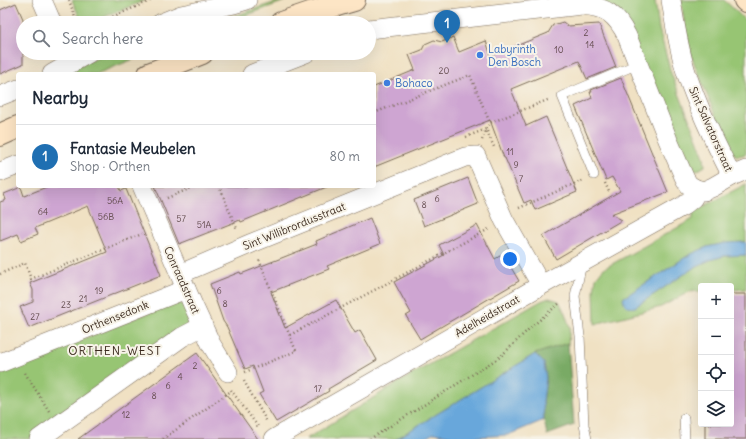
<!DOCTYPE html>
<meta charset="utf-8">
<style>
body{margin:0;font-family:Delius,sans-serif;background:#f6f6f7;color:#1f2937}
.controls{position:absolute;right:12px;bottom:12px;display:grid;overflow:hidden;border-radius:4px;box-shadow:0 4px 16px #0002}
.controls button{width:36px;height:36px;display:grid;place-items:center;padding:0;border:0;border-bottom:1px solid #e0e1e3;background:#fff;color:#1f2937;font:20px sans-serif}
.you{position:absolute;left:510px;top:259px;width:14px;height:14px;margin:-10px;border:3px solid #fff;border-radius:50%;background:#1a73e8;box-shadow:0 0 0 6px #1a73e833}
.badge{display:grid;place-items:center;width:26px;height:26px;border-radius:50%;background:#1f6fb2;color:#fff;font-size:13px;font-weight:700}
.pin{position:absolute;translate:-50% -33px;filter:drop-shadow(0 1px 2px #0008)}
.pin::after{content:'';position:absolute;top:21px;width:14px;height:12px;background:inherit;clip-path:polygon(0 0,100% 0,50% 100%)}
.list{margin:0;padding:0;list-style:none}
h2{display:flex;justify-content:space-between;align-items:center;height:52px;margin:0;padding:0 16px;font-size:17px}
h2 small{font-size:13px;font-weight:400;color:#747a83}
.list li{display:grid;grid-template-columns:26px 1fr auto;gap:12px;align-items:center;box-sizing:border-box;height:64px;padding:0 16px;border-top:1px solid #e0e1e3}
.list b{display:block;font-size:15px;white-space:nowrap}
.list p{margin:0;font-size:13px;white-space:nowrap;color:#747a83}
.list em{font-size:13px;font-style:normal;color:#747a83}
.icon{flex:none;width:22px;height:22px;fill:none;stroke:currentColor;stroke-width:2;stroke-linecap:round;stroke-linejoin:round}
.map{position:relative;flex:none;width:746px;height:439px;overflow:hidden}
.search{position:absolute;background:#fff;box-shadow:0 4px 16px #0002;left:16px;top:16px;width:360px;height:44px;display:flex;align-items:center;gap:10px;box-sizing:border-box;padding:0 14px;border-radius:22px;color:#747a83;font-size:15px}
.panel{position:absolute;background:#fff;box-shadow:0 4px 16px #0002;left:16px;top:72px;width:360px;height:116px;border-radius:4px}
.map>svg:first-child{display:block}
.green{fill:#97c573;stroke:#697848}
.forest{fill:#79aa65;stroke:#5a6a42}
.water{fill:#68a7db;stroke:#52687c}
.building{fill:#cea5d2}
.lines{fill:none;stroke-linecap:round;stroke-linejoin:round}
.lane-casing{stroke:#7a6a58;stroke-width:10}
.street-casing{stroke:#7a6a58;stroke-width:20}
.secondary-casing{stroke:#7a6a58;stroke-width:24}
.path{stroke:#7a6a58;stroke-width:2.5;stroke-dasharray:1 3;stroke-linecap:butt}
.lane{stroke:#fff;stroke-width:9}
.street{stroke:#fff;stroke-width:19}
.secondary{stroke:#fde5c5;stroke-width:22}
.shop-dot{fill:#3f7fe0;stroke:#f7f3e8;stroke-width:1.5}
.labels{text-anchor:middle;dominant-baseline:central;stroke-width:4;stroke-linejoin:round;paint-order:stroke}
.number-label{font-size:9px;fill:#60494b}
.shop-label{font-size:11px;fill:#366cbe;stroke:#f7f3e8;text-anchor:start}
.street-label{font-size:11px;fill:#3b2a1e;stroke:#f7f3e8}
.neighbourhood-label{font-size:12px;letter-spacing:1px;fill:#3b2a1e;stroke:#f7f3e8}
</style>
<div class="map">
<svg width="746" height="439" viewBox="0 0 746 439">
<rect width="100%" height="100%" fill="#f7f3e8"/>
<filter id="ink" filterUnits="userSpaceOnUse"><feTurbulence type="fractalNoise" baseFrequency=".025" numOctaves="2"/><feDisplacementMap in="SourceGraphic" scale="8" xChannelSelector="R" yChannelSelector="G"/><feConvolveMatrix kernelMatrix="1 2 1 2 8 2 1 2 1" color-interpolation-filters="sRGB"/></filter>
<filter id="wash" filterUnits="userSpaceOnUse"><feTurbulence type="fractalNoise" baseFrequency=".012" numOctaves="4" result="noise"/><feDisplacementMap in="SourceGraphic" scale="16" xChannelSelector="R" yChannelSelector="G"/><feGaussianBlur stdDeviation="0.9" result="paint"/><feColorMatrix in="noise" values="0 0 0 0 0 0 0 0 0 0 0 0 0 0 0 0 0 1.4 0 .05"/><feComposite in="paint" operator="in"/></filter>
<g filter="url(#wash)">
<rect width="100%" height="100%" fill="#f0e1c3"/>
<!-- green -->
<g class="green">
<polygon points="72,0 146,0 89,23 82,23"/>
<polygon points="282,0 288,0 225,23 192,23 192,22 237,15"/>
<polygon points="602,0 655,0 659,29 671,73 704,157 705,166 700,169 694,171 688,169"/>
<polygon points="681,0 724,0 735,10 746,21 746,154 738,156 730,152 692,58 685,28"/>
<polygon points="107,53 121,53 122,55 128,53 149,53 96,74 64,74 88,61"/>
<polygon points="746,184 746,242 725,243 707,247 689,255 623,298 635,307 695,267 710,260 724,256 746,255 746,289 731,290 731,286 701,286 701,291 689,292 661,307 595,324 594,291 596,278 603,269 693,219 693,212"/>
<polygon points="549,298 559,301 565,313 570,328 568,343 535,354 396,439 306,439 399,382 541,301"/>
<path d="M 173,303 C 183,303 185,303 188,312 C 191,319 188,323 184,328 L 30,439 L 0,439 L 0,372 Z"/>
</g>
<!-- forest -->
<polygon class="forest" points="568,343 574,425 547,435 544,420 543,402 546,378 544,363 535,354"/>
<!-- water -->
<g class="water">
<path d="M 746,242 L 746,255 L 724,256 L 710,260 L 695,267 L 635,307 C 627,309 624,305 623,298 L 689,255 L 707,247 L 725,243 Z"/>
<polygon points="535,354 544,363 546,378 543,402 544,420 508,435 462,438 434,433 424,439 396,439"/>
</g>
<g id="blocks">
<!-- building -->
<g class="building">
<polygon points="16,3 23,19 23,64 0,74 0,10"/>
<polygon points="563,22 568,26 599,24 616,67 587,79 579,61 511,89 526,126 546,117 577,192 535,210 531,200 524,203 505,158 504,158 500,147 490,120 374,167 374,87 415,70 409,55 422,50 425,44 434,40 442,42 453,37 459,52 486,41 491,56 548,33 553,25"/>
<polygon points="621,78 668,192 611,214 622,220 556,259 543,236 620,191 612,177 606,180 575,106 592,98 590,92 592,92 591,90"/>
<polygon points="468,178 478,204 424,226 414,200"/>
<polygon points="49,186 119,186 121,191 126,189 161,275 29,328 20,307 33,302 33,290 30,283 107,252 88,206 35,228 38,234 21,241 18,234 0,241 0,202 6,200 4,194 21,187 24,196"/>
<polygon points="155,186 329,186 241,222 240,220 179,244"/>
<polygon points="370,218 380,244 327,266 329,269 271,292 285,328 336,300 355,333 360,330 377,360 328,389 329,391 276,422 259,394 263,392 253,366 245,369 227,327 223,321 210,284 240,272 241,274 317,244 316,241"/>
<polygon points="477,225 495,259 503,254 519,281 420,339 406,316 411,313 394,282 444,255 439,245"/>
<polygon points="731,294 746,294 746,439 705,439 705,424 731,424"/>
<polygon points="197,353 258,439 78,439 183,363"/>
</g>
</g>
</g>
<g filter="url(#ink)">
<use href="#blocks" fill-opacity="0" stroke="#7a6a58" stroke-width="1"/>
<g class="lines">
<defs>
<g id="lane">
<polyline points="594,175 562,96 638,64"/>
<polyline points="582,263 575,296 580,336 584,425 587,439"/>
<polyline points="684,418 685,439"/>
</g>
<g id="street">
<polyline points="42,0 52,23"/>
<path d="M 671,0 C 675,25 679,51 687,75 C 699,110 715,143 732,176"/>
<polyline points="161,23 181,15 234,4 247,0"/>
<path d="M 369,29 L 582,5 C 606,7 616,14 627,36 L 668,140 L 685,179 L 689,185 L 696,189 L 704,191 L 713,187 L 732,176 L 746,170"/>
<polyline points="52,74 89,53"/>
<polyline points="252,74 306,53"/>
<polyline points="0,96 18,89"/>
<polyline points="0,172 18,165"/>
<polyline points="142,186 193,305 211,344 228,372"/>
<polyline points="180,274 252,243 465,157 476,156 504,220 541,285"/>
<polyline points="0,363 186,289"/>
<polyline points="39,439 182,337 203,326"/>
<polyline points="274,439 531,291 683,206 693,198 696,189"/>
</g>
<g id="secondary">
<polyline points="745,0 746,1"/>
<polyline points="281,23 313,12 354,0"/>
<polyline points="149,74 202,53"/>
<polyline points="0,135 18,127"/>
</g>
</defs>
<!-- lane casing -->
<use href="#lane" class="lane-casing"/>
<!-- street casing -->
<use href="#street" class="street-casing"/>
<!-- secondary casing -->
<use href="#secondary" class="secondary-casing"/>
<!-- path -->
<g class="path">
<polyline points="69,0 77,23"/>
<polyline points="98,23 152,0"/>
<polyline points="374,113 470,75 490,123"/>
<polyline points="466,137 486,129 494,147"/>
<polyline points="482,140 486,129 490,123 550,99"/>
<polyline points="605,183 610,194"/>
<polyline points="219,186 237,229"/>
<polyline points="167,198 196,186"/>
<polyline points="519,208 583,180"/>
<polyline points="0,274 25,263 31,279 142,234"/>
<polyline points="290,335 489,229"/>
<polyline points="245,372 296,351 259,260"/>
<polyline points="25,373 49,411"/>
<polyline points="244,381 267,422"/>
<polyline points="231,390 259,428"/>
<polyline points="163,439 231,391"/>
<polyline points="370,439 500,357 530,328 561,302"/>
</g>
<!-- lane -->
<use href="#lane" class="lane"/>
<!-- street -->
<use href="#street" class="street"/>
<!-- secondary -->
<use href="#secondary" class="secondary"/>
</g>
</g>
<!-- markers -->
<g class="shop-dot">
<circle cx="480" cy="55" r="4"/>
<circle cx="387" cy="83" r="4"/>
</g>
<g class="labels">
<!-- number labels -->
<g class="number-label">
<text x="586" y="32">2</text>
<text x="590" y="44">14</text>
<text x="559" y="49">10</text>
<text x="444" y="70">20</text>
<text x="510" y="151">11</text>
<text x="516" y="164">9</text>
<text x="521" y="178">7</text>
<text x="437" y="198">6</text>
<text x="115" y="200">56A</text>
<text x="424" y="204">8</text>
<text x="43" y="211">64</text>
<text x="106" y="216">56B</text>
<text x="181" y="218">57</text>
<text x="204" y="224">51A</text>
<text x="99" y="290">19</text>
<text x="219" y="290">6</text>
<text x="83" y="298">21</text>
<text x="225" y="303">8</text>
<text x="66" y="304">23</text>
<text x="35" y="316">27</text>
<text x="195" y="365">2</text>
<text x="180" y="376">4</text>
<text x="168" y="385">6</text>
<text x="318" y="388">17</text>
<text x="154" y="395">8</text>
<text x="126" y="414">12</text>
</g>
<!-- shop labels -->
<g class="shop-label">
<text x="488" y="49">Labyrinth<tspan x="488" dy="13">Den Bosch</tspan></text>
<text x="395" y="83">Bohaco</text>
</g>
<!-- street labels -->
<g class="street-label">
<text transform="translate(711 129) rotate(66)">Sint Salvatorstraat</text>
<text transform="translate(294 226) rotate(-22)">Sint Willibrordusstraat</text>
<text transform="translate(182 280) rotate(66)">Conraadstraat</text>
<text transform="translate(487 316) rotate(-30)">Adelheidstraat</text>
<text transform="translate(115 317) rotate(-22)">Orthensedonk</text>
</g>
<!-- neighbourhood labels -->
<g class="neighbourhood-label">
<text x="115" y="350">ORTHEN-WEST</text>
</g>
</g>
</svg>
<div class="controls">
<button>+</button>
<button>−</button>
<button><svg class="icon" aria-label="locate" viewBox="0 0 24 24"><circle cx="12" cy="12" r="6"/><path d="M12 2v4M12 18v4M2 12h4M18 12h4"/></svg></button>
<button><svg class="icon" aria-label="layers" viewBox="0 0 24 24"><path d="M12 4l9 5-9 5-9-5zM3 14l9 5 9-5"/></svg></button>
</div>
<div class="you"></div>
<div class="pin badge" style="left:447px;top:43px">1</div>
<div class="search"><svg class="icon" aria-label="search" viewBox="0 0 24 24"><circle cx="10" cy="10" r="6"/><path d="M15 15l6 6"/></svg>Search here</div>
<section class="panel">
<h2>Nearby<small></small></h2>
<ul class="list">
<li><span class="badge">1</span><div><b>Fantasie Meubelen</b><p>Shop · Orthen</p></div><em>80 m</em></li>
</ul>
</section>
</div>
